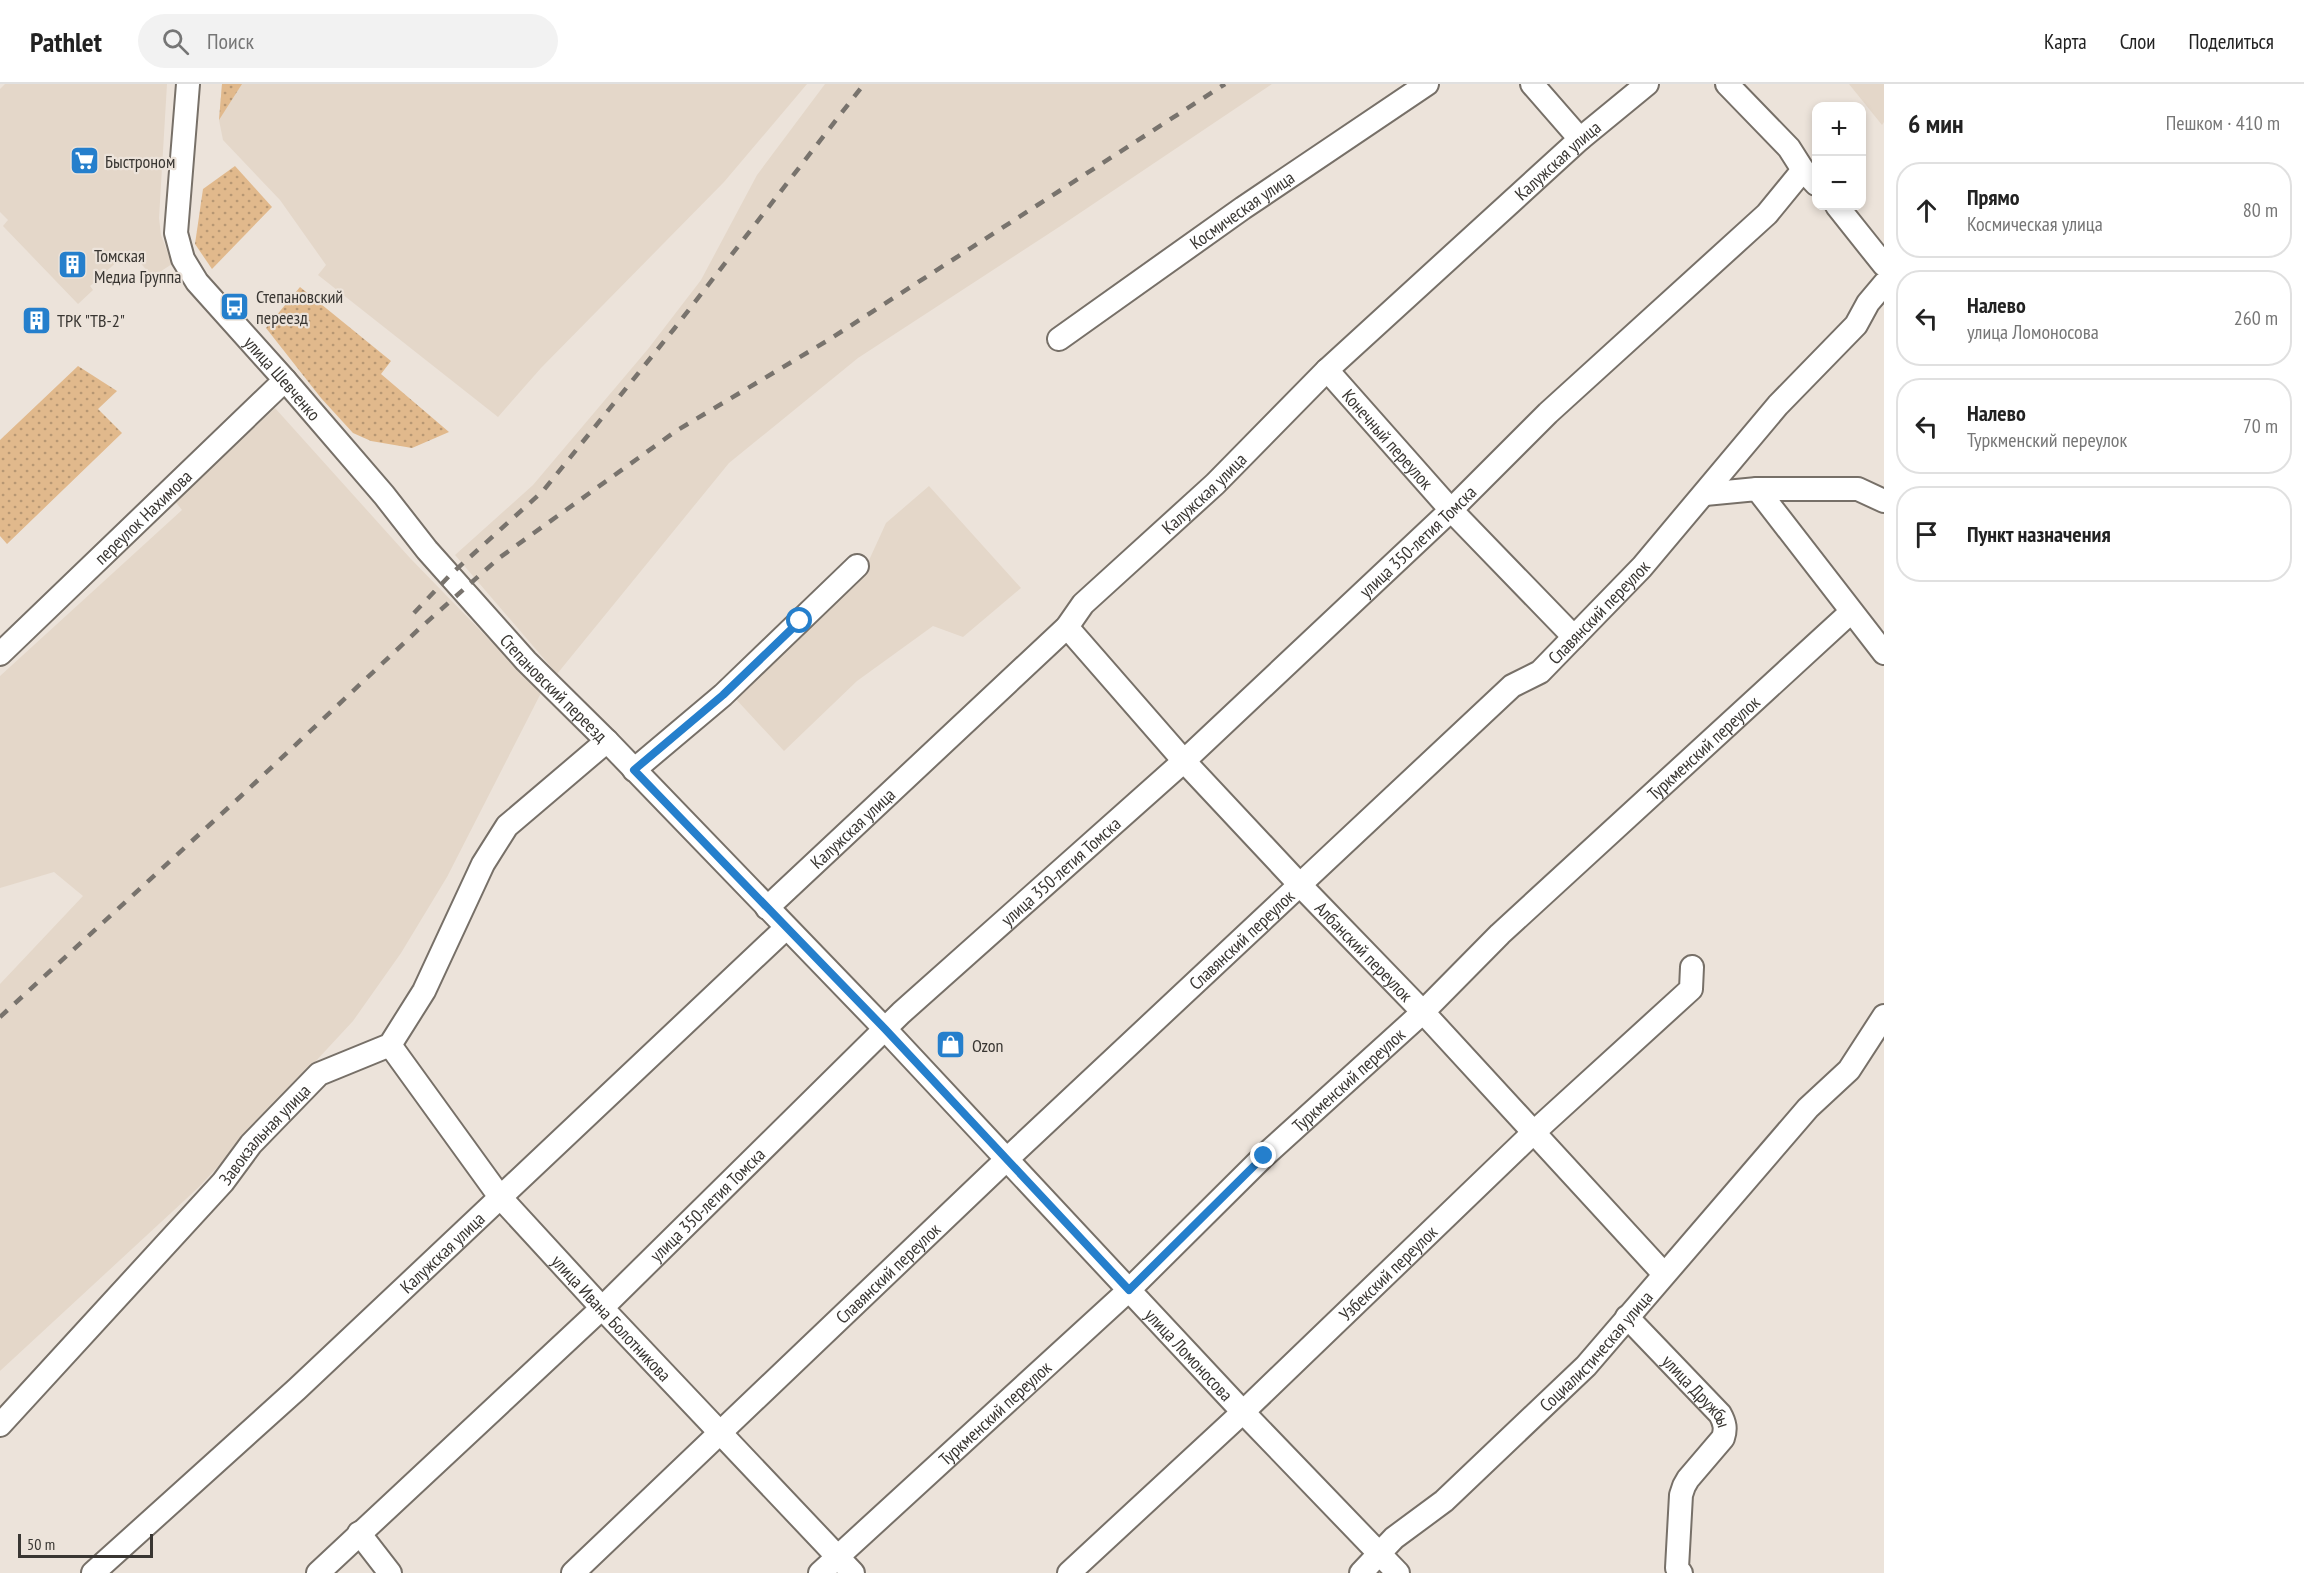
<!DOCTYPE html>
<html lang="ru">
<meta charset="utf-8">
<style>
body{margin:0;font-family:"PT Sans Narrow",sans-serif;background:#f2f2f2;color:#222}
.controls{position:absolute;right:18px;top:18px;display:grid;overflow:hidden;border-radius:12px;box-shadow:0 3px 9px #0003}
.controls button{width:54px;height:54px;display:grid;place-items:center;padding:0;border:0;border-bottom:2px solid #e0e0e0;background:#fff;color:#222;font:30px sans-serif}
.scale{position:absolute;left:18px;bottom:15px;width:135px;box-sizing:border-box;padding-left:6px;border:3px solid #393632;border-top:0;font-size:16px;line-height:21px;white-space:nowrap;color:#393632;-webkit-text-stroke:4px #ece3da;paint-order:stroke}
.stop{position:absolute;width:18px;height:18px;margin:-14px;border:4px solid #257fcc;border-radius:50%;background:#fff}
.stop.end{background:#257fcc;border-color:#fff;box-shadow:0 2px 6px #0008}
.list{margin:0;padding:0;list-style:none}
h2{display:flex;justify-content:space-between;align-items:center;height:78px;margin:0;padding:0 24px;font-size:26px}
h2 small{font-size:20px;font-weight:400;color:#767676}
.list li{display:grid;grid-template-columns:39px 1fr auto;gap:18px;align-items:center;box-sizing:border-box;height:96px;margin:0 12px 12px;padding:0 12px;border:2px solid #e0e0e0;border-radius:24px}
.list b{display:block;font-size:22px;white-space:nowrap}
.list p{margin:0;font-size:20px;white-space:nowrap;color:#767676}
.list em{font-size:20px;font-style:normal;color:#767676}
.icon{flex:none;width:33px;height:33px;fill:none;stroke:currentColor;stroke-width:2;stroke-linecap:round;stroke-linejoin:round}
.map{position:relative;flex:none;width:1884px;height:1489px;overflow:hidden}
header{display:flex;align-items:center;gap:36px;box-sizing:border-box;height:84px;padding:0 30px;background:#fff;border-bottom:2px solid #e0e0e0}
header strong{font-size:28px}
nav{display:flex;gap:33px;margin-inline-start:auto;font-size:21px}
.search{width:420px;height:54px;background:#f2f2f2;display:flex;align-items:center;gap:15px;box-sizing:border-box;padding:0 21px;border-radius:33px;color:#767676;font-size:22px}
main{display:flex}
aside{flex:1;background:#fff}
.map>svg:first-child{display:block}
.built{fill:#e4d7c9}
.park{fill:url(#park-dots)}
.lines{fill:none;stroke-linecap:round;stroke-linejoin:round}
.minor-casing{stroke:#777068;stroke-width:26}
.minor{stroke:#fff;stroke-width:22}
.rail{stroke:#78736d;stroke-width:4.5;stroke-dasharray:10 10;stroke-linecap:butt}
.route{stroke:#257fcc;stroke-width:8}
.labels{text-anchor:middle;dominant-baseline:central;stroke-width:4.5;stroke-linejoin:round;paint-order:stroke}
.street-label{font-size:18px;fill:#393632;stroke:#ece3da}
.poi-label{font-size:18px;fill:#393632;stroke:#ece3da;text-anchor:start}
</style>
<header>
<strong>Pathlet</strong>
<div class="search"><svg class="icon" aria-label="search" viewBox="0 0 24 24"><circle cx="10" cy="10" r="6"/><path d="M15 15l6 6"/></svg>Поиск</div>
<nav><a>Карта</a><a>Слои</a><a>Поделиться</a></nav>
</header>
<main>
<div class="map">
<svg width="1884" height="1489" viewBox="0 0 1884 1489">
<defs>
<pattern id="park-dots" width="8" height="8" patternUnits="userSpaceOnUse" patternTransform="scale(1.5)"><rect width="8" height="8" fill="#e1b98c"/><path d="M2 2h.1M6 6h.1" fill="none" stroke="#b79773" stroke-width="1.8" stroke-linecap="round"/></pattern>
</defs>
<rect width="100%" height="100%" fill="#ece3da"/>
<!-- built -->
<g class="built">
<polygon points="5,0 167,0 159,134 161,151 172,180 152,193 130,166 90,202 93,206 78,220 3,142 8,136 0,128 0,5"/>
<polygon points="222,0 807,0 724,98 541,284 498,333 318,191 326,181 280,116 223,56 219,36"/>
<polygon points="825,0 1272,0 1059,143 858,274 729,379 557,590 455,471 533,401 648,265 701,196 757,91"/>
<polygon points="1849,0 1884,0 1884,38 1882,41"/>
<polygon points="275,324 410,474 541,609 447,793 401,869 353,937 199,1103 0,1287 0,900 83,812 54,788 0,804 0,592 182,426 174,416"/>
<polygon points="929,402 1021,504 963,553 933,542 857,597 784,667 733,612 865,485 886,439"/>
</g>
<!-- park -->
<g class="park">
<polygon points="222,0 242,0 219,36"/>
<polygon points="235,82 272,123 212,185 195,160 203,105"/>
<polygon points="300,203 391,277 381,290 449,348 412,364 371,357 353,349 321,314 266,244"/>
<polygon points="78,282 117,307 98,325 122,349 7,460 0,452 0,356"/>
</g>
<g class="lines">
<defs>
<g id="minor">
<path id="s1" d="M 188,0 L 176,149 L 183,175 L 197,198 L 285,296 L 384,411 L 427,466 L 526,577 L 607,657 L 885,945 L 1243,1328 L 1398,1489"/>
<polyline points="1532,0 1580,55"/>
<polyline points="1727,0 1789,64 1803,86 1816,100"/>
<polyline points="1837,122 1884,181"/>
<path id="s2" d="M 1059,255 L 1243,124 L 1427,0"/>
<path id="s3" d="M 1327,286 L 1451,426 L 1574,553"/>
<polyline points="1757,405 1858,405 1884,417"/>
<polyline points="1705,410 1757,405 1884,569"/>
<path id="s4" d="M 1067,543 L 1184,677 L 1301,802 L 1423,928 L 1664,1190"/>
<path id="s5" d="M 0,570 L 285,296"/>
<polyline points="634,686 723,611 857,482"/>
<path id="s6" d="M 767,824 L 1067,543 L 1083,520 L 1215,400 L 1327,286 L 1580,55 L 1647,0"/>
<path id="s7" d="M 390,961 L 500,1113 L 602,1224 L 853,1489"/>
<path id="s8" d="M 1627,1233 L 1720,1330 C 1725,1339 1726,1345 1723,1354 L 1688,1395 L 1684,1402 L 1681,1411 L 1677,1484 L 1681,1489"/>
<path id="s9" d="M 0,1341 L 223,1098 L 251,1060 L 319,990 L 390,961 L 424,907 L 483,780 L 507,742 L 607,657"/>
<polyline points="359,1449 390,1489"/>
<path id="s10" d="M 93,1489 L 297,1305 L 786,844"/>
<path id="s11" d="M 318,1489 L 602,1224 L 901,929 L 1184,677 L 1451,426 L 1548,329 L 1767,130 L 1803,86"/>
<path id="s12" d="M 573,1489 L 1006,1076 L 1512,602 L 1540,588 L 1642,483 L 1778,321 L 1856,241 L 1868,219 L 1884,200"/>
<path id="s13" d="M 820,1489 L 1129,1206 L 1264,1072 L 1423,928 L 1500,850 L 1851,528"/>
<path id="s14" d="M 1069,1489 L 1243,1328 L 1533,1049 L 1691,905 L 1692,883"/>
<path id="s15" d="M 1361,1489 L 1394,1454 L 1444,1417 L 1586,1282 L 1808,1024 L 1849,986 L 1884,932"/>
</g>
</defs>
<!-- minor casing -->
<use href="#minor" class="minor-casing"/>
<!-- minor -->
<use href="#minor" class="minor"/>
<!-- rail -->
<g class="rail">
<polyline points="414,529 450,491 543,407 674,245 864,0"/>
<polyline points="0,933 241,712 419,545 499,474 676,347 830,255 1225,0"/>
</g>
</g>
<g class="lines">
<!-- route -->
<polyline class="route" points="800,537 723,611 634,686 885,945 1129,1206 1264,1072"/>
</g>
<!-- icons -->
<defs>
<symbol id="supermarket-square" viewBox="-11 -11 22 22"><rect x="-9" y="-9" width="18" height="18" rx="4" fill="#257fcc" stroke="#ece3da"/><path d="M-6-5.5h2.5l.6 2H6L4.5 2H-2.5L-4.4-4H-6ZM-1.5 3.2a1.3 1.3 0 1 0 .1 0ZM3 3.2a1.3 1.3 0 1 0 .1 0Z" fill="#fff"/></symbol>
<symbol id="building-square" viewBox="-11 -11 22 22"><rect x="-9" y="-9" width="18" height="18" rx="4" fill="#257fcc" stroke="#ece3da"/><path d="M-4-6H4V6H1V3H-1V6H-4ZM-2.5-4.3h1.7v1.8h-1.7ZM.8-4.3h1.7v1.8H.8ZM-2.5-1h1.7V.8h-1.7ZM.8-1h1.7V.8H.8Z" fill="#fff"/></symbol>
<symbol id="bus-square" viewBox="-11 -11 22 22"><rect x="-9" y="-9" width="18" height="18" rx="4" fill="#257fcc" stroke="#ece3da"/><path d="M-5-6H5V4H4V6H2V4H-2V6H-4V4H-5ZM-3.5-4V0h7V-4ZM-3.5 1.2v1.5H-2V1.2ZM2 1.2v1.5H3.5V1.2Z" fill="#fff"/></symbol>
<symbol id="shop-square" viewBox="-11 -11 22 22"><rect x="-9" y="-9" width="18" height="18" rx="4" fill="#257fcc" stroke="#ece3da"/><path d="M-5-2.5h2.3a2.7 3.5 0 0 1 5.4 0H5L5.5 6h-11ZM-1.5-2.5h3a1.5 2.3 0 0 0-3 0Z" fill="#fff"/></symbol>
</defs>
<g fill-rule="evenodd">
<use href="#supermarket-square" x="68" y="60" width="33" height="33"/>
<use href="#building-square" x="56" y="164" width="33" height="33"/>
<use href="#bus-square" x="218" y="206" width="33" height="33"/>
<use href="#building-square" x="20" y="220" width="33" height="33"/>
<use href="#shop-square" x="934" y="944" width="33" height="33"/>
</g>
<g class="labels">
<!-- street labels -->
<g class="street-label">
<text stroke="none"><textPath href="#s6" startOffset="1089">Калужская улица</textPath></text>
<text stroke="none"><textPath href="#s2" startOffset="224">Космическая улица</textPath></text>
<text stroke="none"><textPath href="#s1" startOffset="332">улица Шевченко</textPath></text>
<text stroke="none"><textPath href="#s3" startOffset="92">Конечный переулок</textPath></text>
<text stroke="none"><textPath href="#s6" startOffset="603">Калужская улица</textPath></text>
<text stroke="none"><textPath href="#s5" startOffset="198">переулок Нахимова</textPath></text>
<text stroke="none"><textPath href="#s11" startOffset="1508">улица 350-летия Томска</textPath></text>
<text stroke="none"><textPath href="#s12" startOffset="1407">Славянский переулок</textPath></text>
<text stroke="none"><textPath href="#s1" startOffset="744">Степановский переезд</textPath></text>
<text stroke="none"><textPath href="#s13" startOffset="1209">Туркменский переулок</textPath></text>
<text stroke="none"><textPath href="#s6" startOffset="117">Калужская улица</textPath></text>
<text stroke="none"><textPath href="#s11" startOffset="1022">улица 350-летия Томска</textPath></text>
<text stroke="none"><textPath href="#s12" startOffset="921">Славянский переулок</textPath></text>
<text stroke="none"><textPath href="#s4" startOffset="440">Албанский переулок</textPath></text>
<text stroke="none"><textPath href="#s13" startOffset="723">Туркменский переулок</textPath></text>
<text stroke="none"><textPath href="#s9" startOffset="393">Завокзальная улица</textPath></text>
<text stroke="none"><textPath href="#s11" startOffset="536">улица 350-летия Томска</textPath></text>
<text stroke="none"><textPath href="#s10" startOffset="474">Калужская улица</textPath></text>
<text stroke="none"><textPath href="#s12" startOffset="435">Славянский переулок</textPath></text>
<text stroke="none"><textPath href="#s14" startOffset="438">Узбекский переулок</textPath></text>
<text stroke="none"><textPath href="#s7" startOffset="352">улица Ивана Болотникова</textPath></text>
<text stroke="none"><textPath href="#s15" startOffset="324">Социалистическая улица</textPath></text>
<text stroke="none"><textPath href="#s1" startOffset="1665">улица Ломоносова</textPath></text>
<text stroke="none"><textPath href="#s8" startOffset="102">улица Дружбы</textPath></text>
<text stroke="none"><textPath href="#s13" startOffset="237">Туркменский переулок</textPath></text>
</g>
<!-- poi labels -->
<g class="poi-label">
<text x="105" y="77">Быстроном</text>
<text x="94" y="171">Томская<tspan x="94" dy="21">Медиа Группа</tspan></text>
<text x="256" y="212">Степановский<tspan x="256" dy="21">переезд</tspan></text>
<text x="57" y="236">ТРК "ТВ-2"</text>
<text x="972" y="961">Ozon</text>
</g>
</g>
</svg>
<div class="controls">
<button>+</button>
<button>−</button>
</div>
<div class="scale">50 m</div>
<div class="stop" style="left:800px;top:537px"></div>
<div class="stop end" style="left:1264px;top:1072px"></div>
</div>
<aside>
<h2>6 мин<small>Пешком · 410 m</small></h2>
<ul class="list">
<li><svg class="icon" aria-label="ahead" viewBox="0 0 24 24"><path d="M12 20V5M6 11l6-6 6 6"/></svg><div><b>Прямо</b><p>Космическая улица</p></div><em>80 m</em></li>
<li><svg class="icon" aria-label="left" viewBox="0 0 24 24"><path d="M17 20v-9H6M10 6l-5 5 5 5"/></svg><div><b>Налево</b><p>улица Ломоносова</p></div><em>260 m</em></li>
<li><svg class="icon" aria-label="left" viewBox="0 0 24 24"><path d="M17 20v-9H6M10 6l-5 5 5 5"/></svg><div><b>Налево</b><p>Туркменский переулок</p></div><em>70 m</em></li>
<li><svg class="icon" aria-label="arrive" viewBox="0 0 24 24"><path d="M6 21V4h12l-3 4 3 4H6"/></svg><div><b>Пункт назначения</b></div></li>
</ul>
</aside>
</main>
